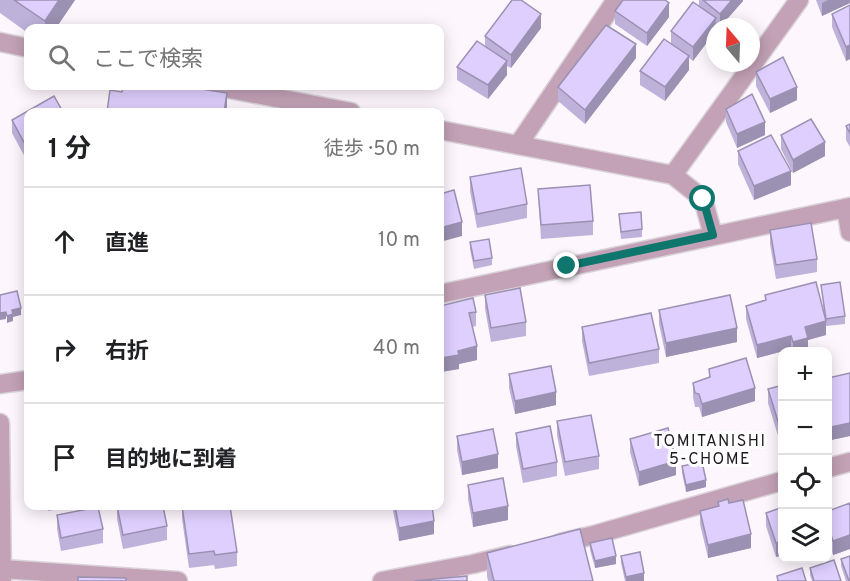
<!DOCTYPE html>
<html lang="ja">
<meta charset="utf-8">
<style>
body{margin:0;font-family:Overpass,"Noto Sans JP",sans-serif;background:#f6f6f6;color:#202124}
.controls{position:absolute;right:18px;bottom:18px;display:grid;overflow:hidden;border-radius:12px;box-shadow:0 3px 15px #0003}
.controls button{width:54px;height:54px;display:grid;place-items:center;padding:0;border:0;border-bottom:2px solid #e0e0e0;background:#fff;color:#202124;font:30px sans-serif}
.compass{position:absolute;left:706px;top:18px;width:54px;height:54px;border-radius:50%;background:#fff;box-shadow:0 3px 15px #0003;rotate:341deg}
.stop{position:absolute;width:18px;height:18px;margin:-14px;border:4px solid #0f766e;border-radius:50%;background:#fff}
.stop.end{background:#0f766e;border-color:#fff;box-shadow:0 2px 6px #0008}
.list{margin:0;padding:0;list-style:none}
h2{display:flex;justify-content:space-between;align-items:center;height:78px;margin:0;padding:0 24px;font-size:26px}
h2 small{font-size:20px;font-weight:400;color:#757577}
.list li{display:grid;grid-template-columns:39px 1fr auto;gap:18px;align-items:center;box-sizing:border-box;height:108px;padding:0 24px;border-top:2px solid #e0e0e0}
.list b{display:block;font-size:22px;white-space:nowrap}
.list em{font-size:20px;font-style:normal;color:#757577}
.icon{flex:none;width:33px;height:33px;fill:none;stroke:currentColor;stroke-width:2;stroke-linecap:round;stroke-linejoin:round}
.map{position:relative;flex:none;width:850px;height:581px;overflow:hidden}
.search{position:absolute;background:#fff;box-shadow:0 3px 15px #0003;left:24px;top:24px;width:420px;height:66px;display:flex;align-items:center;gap:15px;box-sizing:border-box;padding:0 21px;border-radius:12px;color:#757577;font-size:22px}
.panel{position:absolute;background:#fff;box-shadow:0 3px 15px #0003;left:24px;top:108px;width:420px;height:402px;border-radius:12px}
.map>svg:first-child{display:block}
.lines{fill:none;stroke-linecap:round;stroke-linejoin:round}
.minor-casing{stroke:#d9d3d9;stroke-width:21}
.tertiary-casing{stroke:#d9d3d9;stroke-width:21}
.minor{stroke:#c3a1b6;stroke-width:18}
.tertiary{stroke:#c3a1b6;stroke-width:18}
.wall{fill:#bfb2da}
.shaded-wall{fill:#9b91b2}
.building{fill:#decffe;stroke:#9b91b2;stroke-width:1.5}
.route{stroke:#0f766e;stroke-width:8}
.labels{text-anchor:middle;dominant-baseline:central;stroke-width:6;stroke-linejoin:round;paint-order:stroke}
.neighbourhood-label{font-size:16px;letter-spacing:1.5px;fill:#1f191f;stroke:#fff}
</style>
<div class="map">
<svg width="850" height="581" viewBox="0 0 850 581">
<rect width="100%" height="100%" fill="#fdf6fd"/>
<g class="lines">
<defs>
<g id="minor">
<polyline points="0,42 28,48"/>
<polyline points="214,86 351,112"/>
<polyline points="440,130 673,175 703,199 713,235"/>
<polyline points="518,145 616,0"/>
<polyline points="673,175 799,0"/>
<polyline points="846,208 850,232"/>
<polyline points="440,294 850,207"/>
<polyline points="0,384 28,380"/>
<polyline points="828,468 850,462"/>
<polyline points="560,543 594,535 782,481"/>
<polyline points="2,569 178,581"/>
<polyline points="382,581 473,564 510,555"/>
</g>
<polyline id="tertiary" points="0,423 2,581"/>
</defs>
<!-- minor casing -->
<use href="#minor" class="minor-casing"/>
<!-- tertiary casing -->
<use href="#tertiary" class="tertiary-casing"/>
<!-- minor -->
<use href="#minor" class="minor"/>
<!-- tertiary -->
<use href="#tertiary" class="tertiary"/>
</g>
<!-- wall -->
<g class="wall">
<polygon points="0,0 75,0 56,28 28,28 28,33 0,13"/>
<polygon points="699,0 743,0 743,1 720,27 716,24 716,27 693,61 689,58 689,70 665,101 640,85 640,71 671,44 671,31 699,6"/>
<polygon points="816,0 850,0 850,3 822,16"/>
<polygon points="850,5 850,59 846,61 832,27 832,14"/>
<polygon points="615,11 669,17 647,46 615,24"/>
<polygon points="541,28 511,68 507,66 507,75 488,99 457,80 457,67 485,46 485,36"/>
<polygon points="636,58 585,124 558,101 558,87"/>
<polygon points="756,72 797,100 770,113 756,86"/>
<polygon points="726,109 765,135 737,148 726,122"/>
<polygon points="28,112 28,158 26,159 12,133 12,120"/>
<polygon points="850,124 850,147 846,140 846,126"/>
<polygon points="781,135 825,156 793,173 781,149"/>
<polygon points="738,151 791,185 754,200 738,164"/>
<polygon points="470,177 527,204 527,218 477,228 470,191"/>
<polygon points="538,189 593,221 593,235 541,239"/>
<polygon points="619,214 642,229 642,237 621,239"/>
<polygon points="770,230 817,259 817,272 776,279 770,244"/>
<polygon points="470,242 492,258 492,265 474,269 470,249"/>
<polygon points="821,285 845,316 845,324 826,326 826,335 808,340 808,351 792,351 791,349 757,358 746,319 746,306 765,300 765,295 824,311"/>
<polygon points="485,295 526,322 526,336 491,342 485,309"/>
<polygon points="440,306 476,312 476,326 472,327 477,360 459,364 459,369 441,372 440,368"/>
<polygon points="659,310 737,342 666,357 659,324"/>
<polygon points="582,327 659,349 659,363 589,376 582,341"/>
<polygon points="709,369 755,401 702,417 699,407 695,407 693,397 693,383 709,377"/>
<polygon points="850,373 850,436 831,440 828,426 828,378"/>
<polygon points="509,374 556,405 515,414 509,388"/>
<polygon points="783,385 780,442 768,403 768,389"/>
<polygon points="557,421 599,456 599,469 565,476 557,435"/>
<polygon points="516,433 557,462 557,476 523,483 516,446"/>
<polygon points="457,436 498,468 462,475 457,450"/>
<polygon points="630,439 676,475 639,486 630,452"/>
<polygon points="682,466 706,487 686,492 682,473"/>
<polygon points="468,485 508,520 473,527 468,499"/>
<polygon points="718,502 729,503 751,548 708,558 700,524 700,511 718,506"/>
<polygon points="850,503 850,549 833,555 828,540 828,511"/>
<polygon points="47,506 75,506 48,511"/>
<polygon points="117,506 167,526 167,540 123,549 117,519"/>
<polygon points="182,506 237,552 237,566 215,569 214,565 189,568 182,519"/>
<polygon points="393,506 432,506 434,534 399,541 393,511"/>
<polygon points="783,507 783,555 776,557 766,526 766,513"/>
<polygon points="57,515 103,529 103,543 61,551 57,529"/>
<polygon points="590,543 616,564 595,568 590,550"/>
<polygon points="487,553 593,581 488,581 487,576"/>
<polygon points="621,556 644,581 625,581 621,563"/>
<polygon points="841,559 850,581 846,581 841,566"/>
<polygon points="810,568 841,581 812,581 810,575"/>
</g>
<!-- shaded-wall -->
<g class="shaded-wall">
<polygon points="59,0 75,0 56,28 45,28 45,21"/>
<polygon points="732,0 743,0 743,1 720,27 720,14"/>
<polygon points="828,0 850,0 850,3 822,16 822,3"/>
<polygon points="669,3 669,17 647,46 647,33"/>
<polygon points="541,14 541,28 511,68 511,55"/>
<polygon points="716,18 715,32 693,61 693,47"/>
<polygon points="636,44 636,58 585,124 585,110"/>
<polygon points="850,45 850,59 846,61 846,47"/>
<polygon points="689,56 689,70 665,101 665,87"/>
<polygon points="507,61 507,75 488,99 488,85"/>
<polygon points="797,87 797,100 770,113 770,99"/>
<polygon points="227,93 227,112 224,112"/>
<polygon points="765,122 765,135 737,148 737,134"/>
<polygon points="825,142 825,156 793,173 793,160"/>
<polygon points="28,144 28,158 26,159 26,146"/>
<polygon points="791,171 791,185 754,200 754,186"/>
<polygon points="462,222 462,236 440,242 440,228"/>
<polygon points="21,308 21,315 13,317 13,321 7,323 7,316 12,310"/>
<polygon points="6,312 6,319 0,320 0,313"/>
<polygon points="826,321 826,335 808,340 808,351 793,351 793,342 805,327"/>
<polygon points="737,328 737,342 666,357 666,343"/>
<polygon points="791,336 791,349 757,358 757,345"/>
<polygon points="477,346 477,360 459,364 459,369 441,372 441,358 458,351"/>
<polygon points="755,388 755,401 702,417 702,404"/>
<polygon points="556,392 556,405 515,414 515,401"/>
<polygon points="850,423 850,436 831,440 831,427"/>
<polygon points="783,427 783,441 780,442 780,428"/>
<polygon points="498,454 498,468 462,475 462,462"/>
<polygon points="676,461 676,475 639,486 639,472"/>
<polygon points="706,480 706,487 686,492 686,485"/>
<polygon points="508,506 508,520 473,527 473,513"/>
<polygon points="434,521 434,534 399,541 399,528"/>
<polygon points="751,534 751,548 708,558 708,545"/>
<polygon points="850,535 850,549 833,555 833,541"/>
<polygon points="783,541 783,555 776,557 776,543"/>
<polygon points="616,556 616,564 595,568 595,561"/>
<polygon points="644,573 644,581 626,581 626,577"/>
</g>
<!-- building -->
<g class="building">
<polygon points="14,0 59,0 45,21"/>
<polygon points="512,0 521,0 541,14 511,55 485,36"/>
<polygon points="623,0 665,0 669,3 647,33 615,11"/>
<polygon points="703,0 732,0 720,14"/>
<polygon points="693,2 716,18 693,47 671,31"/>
<polygon points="850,5 850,45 846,47 832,14"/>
<polygon points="606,25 636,44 585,110 558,87"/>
<polygon points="664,39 689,56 665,87 640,71"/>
<polygon points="477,41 507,61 488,85 457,67"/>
<polygon points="783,57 797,87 770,99 756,72"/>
<polygon points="123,86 183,86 227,93 224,112 107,112 110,90 122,92"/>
<polygon points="752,94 765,122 737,134 726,109"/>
<polygon points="54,96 63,112 28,112 28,144 26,146 12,120"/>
<polygon points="811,119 825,142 793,160 781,135"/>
<polygon points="850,124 850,133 846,126"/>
<polygon points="771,135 791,171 754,186 738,151"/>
<polygon points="521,168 527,204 477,214 470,177"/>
<polygon points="590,185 593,221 541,225 538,189"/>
<polygon points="454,190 462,222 440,228 440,194"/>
<polygon points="641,212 642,229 621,232 619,214"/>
<polygon points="811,223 817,259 776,265 770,230"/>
<polygon points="489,239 492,258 474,261 470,242"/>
<polygon points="816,282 826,321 805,327 808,338 793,342 791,336 757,345 746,306 766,300 765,295"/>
<polygon points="840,282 845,316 826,319 821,285"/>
<polygon points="520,288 526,322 491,328 485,295"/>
<polygon points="17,291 21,308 12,310 13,314 7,316 6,312 0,313 0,295"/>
<polygon points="730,295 737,328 666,343 659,310"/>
<polygon points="473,298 476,312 469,313 477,346 458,351 459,355 441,358 440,354 440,306"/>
<polygon points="651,313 659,349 589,363 582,327"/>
<polygon points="746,358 755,388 702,404 699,394 695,393 693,383 710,377 709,369"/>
<polygon points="551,366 556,392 515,401 509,374"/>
<polygon points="850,373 850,423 831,427 828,412 828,378"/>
<polygon points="783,385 783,427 780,428 768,389"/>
<polygon points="591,415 599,456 565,462 557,421"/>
<polygon points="550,426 557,462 523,469 516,433"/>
<polygon points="668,428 676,461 639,472 630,439"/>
<polygon points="493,429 498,454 462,462 457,436"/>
<polygon points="702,462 706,480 686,485 682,466"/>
<polygon points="503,478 508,506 473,513 468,485"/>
<polygon points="728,499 729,503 743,500 751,534 708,545 700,511 719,506 718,502"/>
<polygon points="850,503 850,535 833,541 828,526 828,511"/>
<polygon points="117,506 163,506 167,526 123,535"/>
<polygon points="182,506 230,506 237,552 215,555 214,551 189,554"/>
<polygon points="395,506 432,506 434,521 399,528"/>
<polygon points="98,507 103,529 61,538 57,515"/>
<polygon points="783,507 783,541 776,543 766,513"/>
<polygon points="580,529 593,581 494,581 487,553"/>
<polygon points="612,538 616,556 595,561 590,543"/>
<polygon points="640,552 644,573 626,577 621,556"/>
<polygon points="850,556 850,581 849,581 841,559"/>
<polygon points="834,560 841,581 814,581 810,568"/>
<polygon points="802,568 806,581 778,581 777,576"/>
<polygon points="467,576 467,581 414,581"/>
<polygon points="78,577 126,578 126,581 78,581"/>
</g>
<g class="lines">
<!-- route -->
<polyline class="route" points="567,266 713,235 703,199"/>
</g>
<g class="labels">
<!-- neighbourhood labels -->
<g class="neighbourhood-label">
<text x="710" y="442">TOMITANISHI<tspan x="710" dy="18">5-CHOME</tspan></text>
</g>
</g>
</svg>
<div class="controls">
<button>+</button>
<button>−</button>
<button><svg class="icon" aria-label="locate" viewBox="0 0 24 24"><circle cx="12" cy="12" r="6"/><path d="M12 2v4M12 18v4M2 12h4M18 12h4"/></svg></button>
<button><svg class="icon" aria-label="layers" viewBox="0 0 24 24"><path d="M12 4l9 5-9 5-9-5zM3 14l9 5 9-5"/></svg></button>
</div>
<svg class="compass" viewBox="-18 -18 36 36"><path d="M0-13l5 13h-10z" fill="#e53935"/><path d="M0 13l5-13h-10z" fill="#757577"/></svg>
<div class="stop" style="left:703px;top:199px"></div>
<div class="stop end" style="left:567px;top:266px"></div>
<div class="search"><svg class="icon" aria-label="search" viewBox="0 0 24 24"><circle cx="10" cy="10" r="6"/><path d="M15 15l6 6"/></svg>ここで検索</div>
<section class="panel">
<h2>1 分<small>徒歩 · 50 m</small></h2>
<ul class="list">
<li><svg class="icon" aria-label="ahead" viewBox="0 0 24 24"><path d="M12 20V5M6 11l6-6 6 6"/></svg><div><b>直進</b></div><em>10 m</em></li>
<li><svg class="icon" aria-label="right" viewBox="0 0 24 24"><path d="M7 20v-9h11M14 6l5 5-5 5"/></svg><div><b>右折</b></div><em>40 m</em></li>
<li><svg class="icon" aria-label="arrive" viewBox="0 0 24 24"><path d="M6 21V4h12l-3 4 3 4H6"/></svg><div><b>目的地に到着</b></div></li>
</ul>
</section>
</div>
